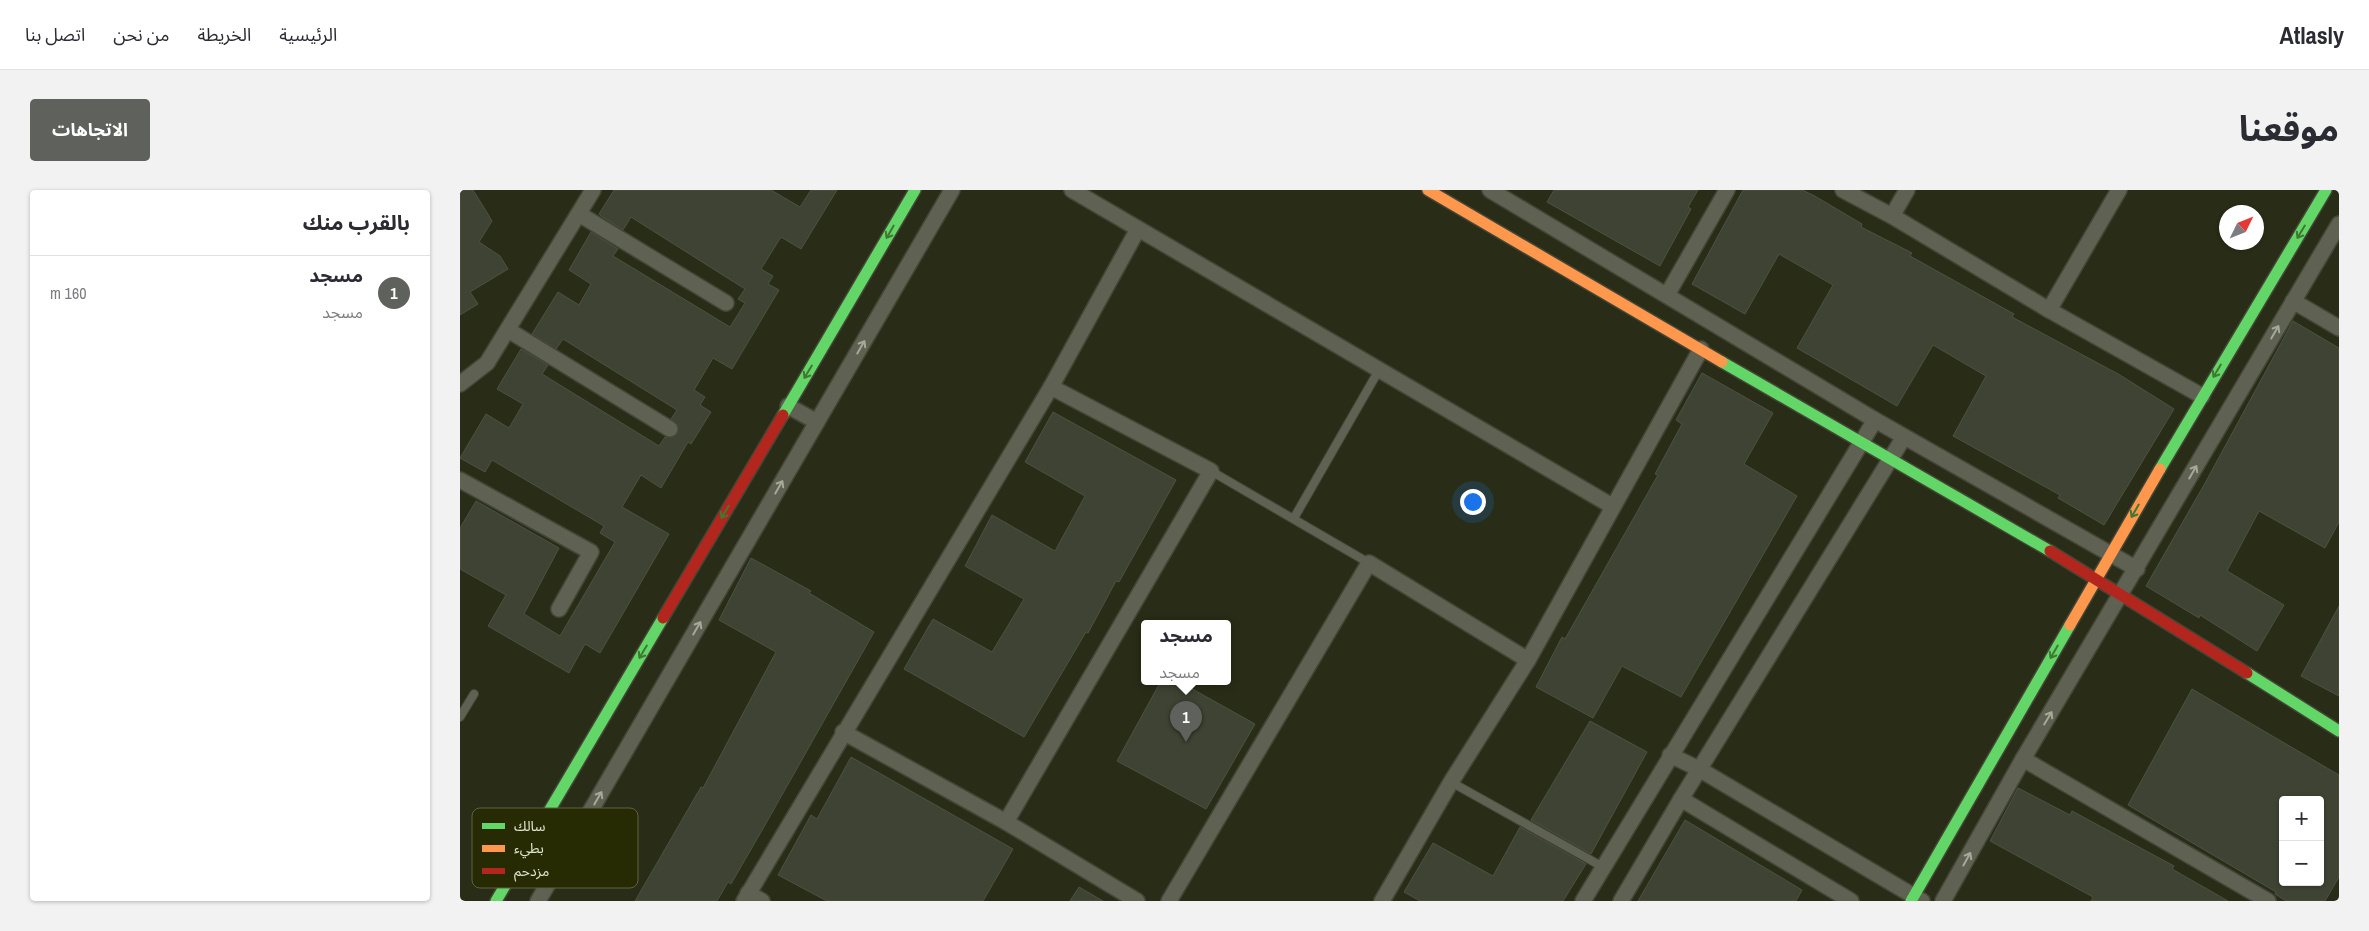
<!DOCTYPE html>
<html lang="ar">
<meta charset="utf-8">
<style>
body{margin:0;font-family:"Archivo Narrow","Noto Sans Arabic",sans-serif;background:#f2f2f3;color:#2b2b33;direction:rtl}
.controls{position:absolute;right:15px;bottom:15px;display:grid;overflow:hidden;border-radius:5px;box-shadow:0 1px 4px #0004}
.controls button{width:45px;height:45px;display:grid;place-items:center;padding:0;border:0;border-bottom:1px solid #e1e1e2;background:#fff;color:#2b2b33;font:25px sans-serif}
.compass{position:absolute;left:1759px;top:15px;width:45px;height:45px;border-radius:50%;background:#fff;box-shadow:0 1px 4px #0004;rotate:47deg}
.you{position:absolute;left:1012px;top:311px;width:18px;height:18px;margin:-12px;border:4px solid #fff;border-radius:50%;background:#1a73e8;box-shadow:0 0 0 8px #1a73e833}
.badge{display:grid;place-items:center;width:32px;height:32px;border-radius:50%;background:#5f615c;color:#fff;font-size:16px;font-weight:700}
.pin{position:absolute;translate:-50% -41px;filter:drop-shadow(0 1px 2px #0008)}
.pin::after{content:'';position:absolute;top:26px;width:18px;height:15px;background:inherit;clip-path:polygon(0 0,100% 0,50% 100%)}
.popup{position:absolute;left:681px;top:430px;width:90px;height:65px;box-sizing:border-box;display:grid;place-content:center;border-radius:5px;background:#fff;filter:drop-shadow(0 1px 4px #0005);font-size:16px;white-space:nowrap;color:#7c7c81}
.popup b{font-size:19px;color:#2b2b33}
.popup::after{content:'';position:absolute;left:50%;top:100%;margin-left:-10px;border:10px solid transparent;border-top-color:#fff}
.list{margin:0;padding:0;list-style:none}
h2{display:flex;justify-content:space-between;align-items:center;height:65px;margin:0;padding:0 20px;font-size:21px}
h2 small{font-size:16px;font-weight:400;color:#7c7c81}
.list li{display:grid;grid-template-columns:32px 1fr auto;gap:15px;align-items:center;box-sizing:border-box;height:75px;padding:0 20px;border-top:1px solid #e1e1e2}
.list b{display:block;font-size:19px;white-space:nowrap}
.list p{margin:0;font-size:16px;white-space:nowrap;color:#7c7c81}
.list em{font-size:16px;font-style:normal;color:#7c7c81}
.map{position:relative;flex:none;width:1879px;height:711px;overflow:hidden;direction:ltr;border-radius:5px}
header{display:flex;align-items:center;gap:30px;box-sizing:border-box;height:70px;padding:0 25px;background:#fff;border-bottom:1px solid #e1e1e2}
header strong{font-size:24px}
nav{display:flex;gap:28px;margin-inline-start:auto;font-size:18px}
.intro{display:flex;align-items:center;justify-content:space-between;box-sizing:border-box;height:120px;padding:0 30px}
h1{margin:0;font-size:35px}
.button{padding:12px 22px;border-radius:5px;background:#5f615c;color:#fff;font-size:18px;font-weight:700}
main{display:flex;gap:30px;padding:0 30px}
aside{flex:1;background:#fff;border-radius:5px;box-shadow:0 1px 4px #0004}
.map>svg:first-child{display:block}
.building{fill:#3e4333;stroke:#4c5342;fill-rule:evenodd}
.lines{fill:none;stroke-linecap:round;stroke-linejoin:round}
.lane-casing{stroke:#434636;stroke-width:10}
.street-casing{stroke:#434636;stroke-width:18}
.fast-casing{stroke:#434636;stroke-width:14}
.slow-casing{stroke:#434636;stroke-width:14}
.jam-casing{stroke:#434636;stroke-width:14}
.lane{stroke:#5f6252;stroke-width:8}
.street{stroke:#5f6252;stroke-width:15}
.fast{stroke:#63d668;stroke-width:11}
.slow{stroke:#ff974d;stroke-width:11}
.jam{stroke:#b3261e;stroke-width:11}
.oneway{stroke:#417831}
.oneway2{stroke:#a5aa96}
.key{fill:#262b04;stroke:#5e6241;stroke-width:1}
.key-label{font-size:14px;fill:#dfe4ce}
</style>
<header>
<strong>Atlasly</strong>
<nav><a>الرئيسية</a><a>الخريطة</a><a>من نحن</a><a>اتصل بنا</a></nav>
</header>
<div class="intro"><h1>موقعنا</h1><a class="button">الاتجاهات</a></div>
<main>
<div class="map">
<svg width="1879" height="711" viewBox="0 0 1879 711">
<rect width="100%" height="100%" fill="#292d17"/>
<!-- building -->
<g class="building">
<polygon points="0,0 13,0 23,16 32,31 19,52 40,66 48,79 10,102 18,114 0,125"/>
<polygon points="154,0 311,0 340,17 351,0 377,0 341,59 321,47 301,79 313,86 308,94 319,100 272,179 253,168 234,200 245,207 240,215 251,222 231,254 228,252 201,298 181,285 162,317 209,344 140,463 125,454 109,483 28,436 46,405 0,379 0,338 16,311 99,358 64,424 100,446 155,352 140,343 144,336 32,270 25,282 0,268 26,224 49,238 63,214 37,199 61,159 88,175 82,184 199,256 205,247 214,247 218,243 218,235 211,229 217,220 103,149 96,159 72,144 98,102 119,115 131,94 109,80 131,42 158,59 153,66 270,137 285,113 278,109 285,99 171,27 163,40 141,26 139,24"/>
<polygon points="1094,0 1238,0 1228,17 1231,19 1200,76 1087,12"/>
<polygon points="1283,0 1342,0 1353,5 1402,34 1401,37 1452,63 1450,66 1554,124 1552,127 1660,185 1714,219 1644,335 1598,308 1600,305 1493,246 1526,186 1473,155 1437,216 1337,158 1373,95 1319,64 1285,124 1232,94"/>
<polygon points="1833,131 1879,158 1879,332 1865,358 1799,321 1767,381 1824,415 1797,461 1740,425 1739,428 1686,396 1744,295"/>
<polygon points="1242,183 1313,223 1284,274 1337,306 1221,507 1162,476 1133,528 1076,497 1102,447 1105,449 1198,285 1195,284 1222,234 1216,230"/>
<polygon points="593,222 716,290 659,392 656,391 628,443 626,442 564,547 444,479 473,429 532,462 564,409 505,376 532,325 595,361 625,306 565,272"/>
<polygon points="291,368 351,401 349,403 414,442 305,635 271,694 268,692 257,711 175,711 241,597 243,598 316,462 259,430"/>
<polygon points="1879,416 1879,506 1841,486"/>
<polygon points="701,491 718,491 795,534 746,619 657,571"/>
<path d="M 1732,499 L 1879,585 L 1879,687 L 1865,711 L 1826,711 L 1815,704 L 1816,702 L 1668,615 ZM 1823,610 L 1860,610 L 1860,692 L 1823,692 Z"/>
<polygon points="1130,531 1187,562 1131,664 1071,630"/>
<polygon points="391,567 553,659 523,711 367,711 318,685 351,625 357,629"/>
<polygon points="1558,598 1610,625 1612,621 1714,676 1712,679 1768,711 1631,711 1633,707 1530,651"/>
<polygon points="1225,630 1342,700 1336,711 1178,711"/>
<polygon points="1060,637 1126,674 1103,711 960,711 944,702 973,653 1033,686"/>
<polygon points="619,697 643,711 610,711"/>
</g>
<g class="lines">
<defs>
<g id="lane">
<polyline points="751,281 909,373"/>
<polyline points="834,328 919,180"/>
<polyline points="0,527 14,504"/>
<polyline points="991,592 1143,677"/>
</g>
<g id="street">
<polyline points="612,0 1152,316"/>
<polyline points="1030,0 1415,230 1677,379"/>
<polyline points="1383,0 1432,26 1589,120 1742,206"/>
<polyline points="119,24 266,113"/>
<polyline points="1432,26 1447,0"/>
<polyline points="1207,105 1267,0"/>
<polyline points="1833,111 1879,138"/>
<polyline points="1589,120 1659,0"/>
<polyline points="48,140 210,239"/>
<polyline points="0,194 27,173 133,0"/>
<polyline points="328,216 357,232"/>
<polyline points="0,290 131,362 99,419"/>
<polyline points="383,542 546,632 677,711"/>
<polyline points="1210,565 1239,579 1462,711"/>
<polyline points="1563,569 1808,711"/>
<polyline points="1221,609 1391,711"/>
<polyline points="546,632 751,281 591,197"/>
<polyline points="288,703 302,711"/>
<polyline points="78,711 492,0"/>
<polyline points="284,711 591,197 678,39"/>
<polyline points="709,711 909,373 1068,470"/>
<polyline points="922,711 991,592 1068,470 1241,159"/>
<polyline points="1123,711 1415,230"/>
<polyline points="1161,711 1221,609 1444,247"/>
<polyline points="1483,711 1563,569 1879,34"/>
</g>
<g id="fast">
<polyline points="1262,172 1590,361"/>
<polyline points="323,225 455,0"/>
<polyline points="1700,279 1866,0"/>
<polyline points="1787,483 1879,541"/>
<polyline points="36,711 203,428"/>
<polyline points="1451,711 1610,435"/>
</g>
<g id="slow">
<polyline points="968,0 1262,172"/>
<polyline points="1610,435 1700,279"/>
</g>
<g id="jam">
<polyline points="1590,361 1787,483"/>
<polyline points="203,428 323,225"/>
</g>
</defs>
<!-- lane casing -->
<use href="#lane" class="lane-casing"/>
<!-- street casing -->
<use href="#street" class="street-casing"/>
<!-- fast casing -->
<use href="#fast" class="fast-casing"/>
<!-- slow casing -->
<use href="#slow" class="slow-casing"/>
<!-- jam casing -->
<use href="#jam" class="jam-casing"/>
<!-- lane -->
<use href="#lane" class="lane"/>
<!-- street -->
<use href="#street" class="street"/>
<!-- fast -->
<use href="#fast" class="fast"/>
<!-- slow -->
<use href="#slow" class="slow"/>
<!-- jam -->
<use href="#jam" class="jam"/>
</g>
<!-- one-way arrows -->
<defs><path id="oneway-shaft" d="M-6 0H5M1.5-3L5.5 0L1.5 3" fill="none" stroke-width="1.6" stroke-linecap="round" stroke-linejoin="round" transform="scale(1.25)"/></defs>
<g class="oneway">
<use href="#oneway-shaft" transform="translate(430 42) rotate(120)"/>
<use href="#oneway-shaft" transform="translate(1841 42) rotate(121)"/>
<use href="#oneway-shaft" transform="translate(1757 181) rotate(121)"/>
<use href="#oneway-shaft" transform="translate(348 182) rotate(121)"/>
<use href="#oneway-shaft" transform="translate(1675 321) rotate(120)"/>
<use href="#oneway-shaft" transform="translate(265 322) rotate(121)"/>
<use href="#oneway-shaft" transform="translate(183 462) rotate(121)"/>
<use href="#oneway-shaft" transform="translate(1594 462) rotate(120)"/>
</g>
<g class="oneway2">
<use href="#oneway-shaft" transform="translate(1815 142) rotate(-60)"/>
<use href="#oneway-shaft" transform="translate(401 157) rotate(-60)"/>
<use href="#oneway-shaft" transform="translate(1733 282) rotate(-60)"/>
<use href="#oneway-shaft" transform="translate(319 297) rotate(-60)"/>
<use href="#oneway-shaft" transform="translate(237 438) rotate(-60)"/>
<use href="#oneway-shaft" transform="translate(1588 528) rotate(-59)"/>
<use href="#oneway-shaft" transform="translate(138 608) rotate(-60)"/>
<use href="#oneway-shaft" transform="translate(1507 669) rotate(-61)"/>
</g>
<!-- legend -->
<rect x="12" y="618" width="166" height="80" rx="8" class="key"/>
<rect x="22" y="633" width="23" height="6" fill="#63d668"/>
<rect x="22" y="655" width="23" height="7" fill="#ff974d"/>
<rect x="22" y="678" width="23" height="6" fill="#b3261e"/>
<g class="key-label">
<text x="54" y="641">سالك</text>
<text x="54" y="663">بطيء</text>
<text x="54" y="686">مزدحم</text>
</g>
</svg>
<div class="controls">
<button>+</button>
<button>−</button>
</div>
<svg class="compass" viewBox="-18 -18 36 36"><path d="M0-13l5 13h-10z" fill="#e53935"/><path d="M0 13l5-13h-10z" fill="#7c7c81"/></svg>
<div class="you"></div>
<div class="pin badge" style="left:726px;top:552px">1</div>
<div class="popup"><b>مسجد</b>مسجد</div>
</div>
<aside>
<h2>بالقرب منك<small></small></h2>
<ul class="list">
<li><span class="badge">1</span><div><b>مسجد</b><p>مسجد</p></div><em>160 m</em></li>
</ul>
</aside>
</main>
